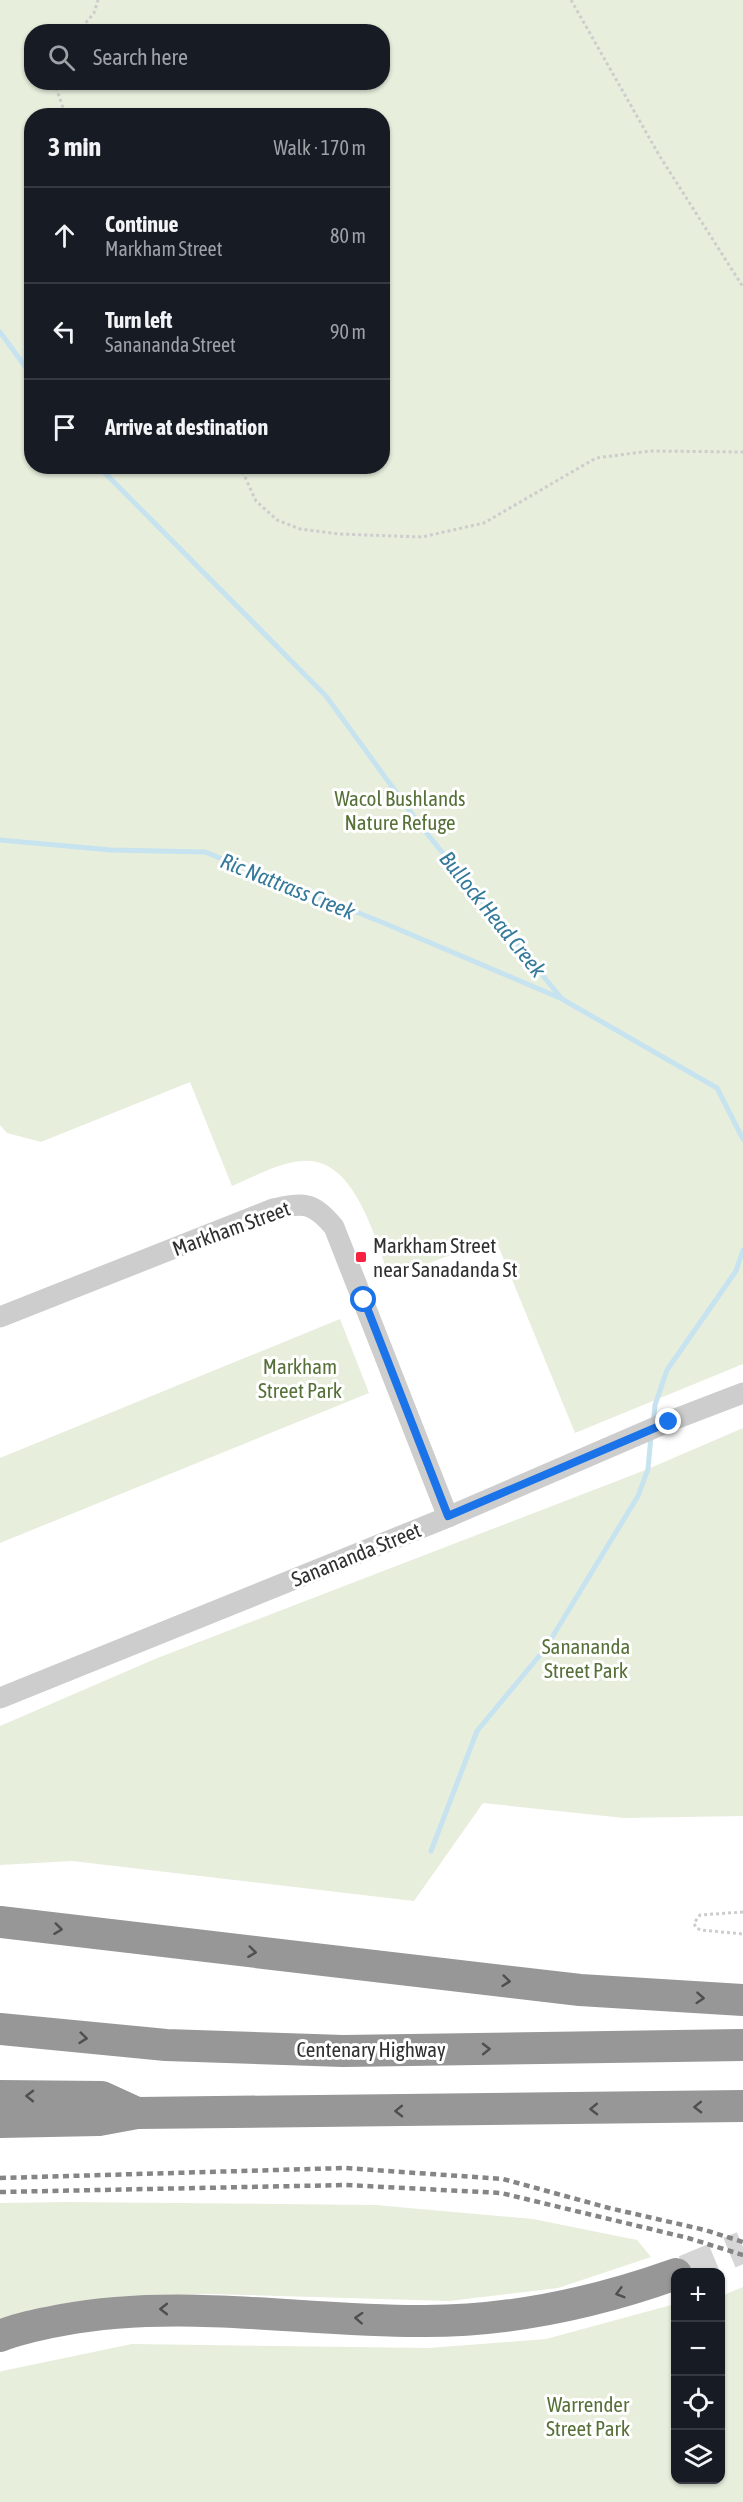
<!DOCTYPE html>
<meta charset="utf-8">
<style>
body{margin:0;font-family:"Asap Condensed",sans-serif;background:#242831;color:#f1f3f6}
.controls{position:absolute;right:18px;bottom:18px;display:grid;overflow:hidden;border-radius:12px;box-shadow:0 2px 4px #0004}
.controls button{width:54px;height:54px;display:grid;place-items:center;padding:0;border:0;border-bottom:2px solid #363941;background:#171b24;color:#f1f3f6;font:30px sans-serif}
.stop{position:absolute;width:18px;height:18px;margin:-14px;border:4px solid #1a73e8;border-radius:50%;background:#fff}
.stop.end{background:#1a73e8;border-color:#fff;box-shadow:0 2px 6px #0008}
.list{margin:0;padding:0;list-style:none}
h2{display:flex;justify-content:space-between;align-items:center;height:78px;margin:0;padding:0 24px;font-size:26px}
h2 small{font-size:20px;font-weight:400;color:#9ea1a6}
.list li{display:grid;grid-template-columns:39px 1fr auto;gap:18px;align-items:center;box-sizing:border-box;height:96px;padding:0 24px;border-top:2px solid #363941}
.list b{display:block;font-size:22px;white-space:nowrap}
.list p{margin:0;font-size:20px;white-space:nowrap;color:#9ea1a6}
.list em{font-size:20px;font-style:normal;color:#9ea1a6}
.icon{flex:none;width:33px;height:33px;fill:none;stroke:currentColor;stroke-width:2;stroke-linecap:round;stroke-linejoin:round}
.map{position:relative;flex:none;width:743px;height:2502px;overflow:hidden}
.search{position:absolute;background:#171b24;box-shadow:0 2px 4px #0004;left:24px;top:24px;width:366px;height:66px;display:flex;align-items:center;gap:15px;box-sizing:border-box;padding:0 21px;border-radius:24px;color:#9ea1a6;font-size:22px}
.panel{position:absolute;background:#171b24;box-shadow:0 2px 4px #0004;left:24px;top:108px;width:366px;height:366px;border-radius:24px}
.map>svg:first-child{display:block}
.green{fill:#e7eedc;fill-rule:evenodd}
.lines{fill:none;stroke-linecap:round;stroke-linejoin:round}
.stream{stroke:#c7e3f0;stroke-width:5}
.highway-tunnel{stroke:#d6d6d6;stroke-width:32;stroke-dasharray:32 16;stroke-linecap:butt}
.path{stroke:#cdcdcd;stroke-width:3;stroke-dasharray:3 3;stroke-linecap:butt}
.minor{stroke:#cdcdcd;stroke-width:21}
.highway{stroke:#979797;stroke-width:32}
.rail{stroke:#858585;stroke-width:4.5;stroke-dasharray:6 4.5;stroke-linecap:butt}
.oneway{stroke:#4f4f4f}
.route{stroke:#1a73e8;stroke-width:8}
.poi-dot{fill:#f72140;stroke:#fff;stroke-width:2}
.labels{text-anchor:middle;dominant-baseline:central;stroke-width:6;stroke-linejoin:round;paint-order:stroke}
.park-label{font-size:21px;fill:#567038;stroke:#fff}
.street-label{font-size:21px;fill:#303030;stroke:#fff}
.poi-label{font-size:21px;fill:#303030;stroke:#fff;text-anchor:start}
.water-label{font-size:22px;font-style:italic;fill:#357a9b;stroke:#fff}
</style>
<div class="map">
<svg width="743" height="2502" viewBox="0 0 743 2502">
<rect width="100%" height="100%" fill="#fff"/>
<!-- green -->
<g class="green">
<path d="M 0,0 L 743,0 L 743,1364 L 575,1433 L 495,1238 L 390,1278 C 376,1242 357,1165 311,1161 C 285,1159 256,1176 232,1186 L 190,1082 L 41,1142 L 7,1133 L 0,1125 ZM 32,32 L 382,32 L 382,82 L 32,82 ZM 32,116 L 382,116 L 382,466 L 32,466 Z"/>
<polygon points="340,1319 369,1393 0,1543 0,1458"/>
<polygon points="743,1428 743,1816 624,1818 483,1803 414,1901 72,1861 0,1865 0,1726 155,1659 648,1469"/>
<polygon points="66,2202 375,2205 533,2219 637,2240 651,2257 558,2288 449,2301 210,2294 143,2296 0,2320 0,2203"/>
<polygon points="743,2287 743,2502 0,2502 0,2372 2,2371 132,2344 429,2348 546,2339 675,2304 676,2480 720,2480 721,2296"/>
</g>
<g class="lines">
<!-- stream -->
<g class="stream">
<polyline points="0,332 32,376"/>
<polyline points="98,466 326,696 420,825 562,999 717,1088 743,1139"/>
<polyline points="0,840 111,850 205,852 384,923 560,998"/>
<polyline points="653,1424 655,1405 667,1370 736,1271 743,1250"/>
<polyline points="431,1851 477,1731 545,1649 638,1496 648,1469 651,1436"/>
</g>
<!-- highway-tunnel -->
<polyline class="highway-tunnel" points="685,2271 743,2247"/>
<!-- path -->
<g class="path">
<polyline points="571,0 659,155 743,287"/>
<polyline points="78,32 94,13 98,0"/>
<polyline points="54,82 66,116"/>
<polyline points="240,466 256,501 277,520 300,529 339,534 422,537 484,523 596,458 650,451 743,452"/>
<polyline points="743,1912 700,1915 694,1923 696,1928 701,1930 743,1934"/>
</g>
<!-- minor -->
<g class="minor">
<path d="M 0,1317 L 273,1209 C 304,1202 313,1202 334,1227 L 448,1517"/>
<polyline points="0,1698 448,1517 670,1421 743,1393"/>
</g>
<!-- highway -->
<g class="highway">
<polyline points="0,1922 580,1990 743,2000"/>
<polyline points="0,2029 166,2045 343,2051 743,2045"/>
<polyline points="0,2096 102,2097 137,2113"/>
<polyline points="0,2122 99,2120 137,2113 743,2106"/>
<path d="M 0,2336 C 19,2328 41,2324 62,2320 C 180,2298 299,2321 418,2321 C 507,2322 592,2304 676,2274"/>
</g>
<!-- rail -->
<g class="rail">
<polyline points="0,2178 345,2168 503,2179 609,2208 705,2230 743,2242"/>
<polyline points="0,2192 346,2185 501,2193 688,2238 743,2255"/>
</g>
</g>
<!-- one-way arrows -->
<defs><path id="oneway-chevron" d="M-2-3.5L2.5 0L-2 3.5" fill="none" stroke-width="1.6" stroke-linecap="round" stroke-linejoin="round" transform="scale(1.5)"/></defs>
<g class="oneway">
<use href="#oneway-chevron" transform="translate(58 1929) rotate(7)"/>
<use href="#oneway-chevron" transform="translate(252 1952) rotate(7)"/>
<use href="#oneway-chevron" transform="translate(506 1981) rotate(6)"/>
<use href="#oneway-chevron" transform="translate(700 1998) rotate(4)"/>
<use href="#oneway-chevron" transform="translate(83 2038) rotate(6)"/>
<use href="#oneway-chevron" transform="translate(486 2049) rotate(-1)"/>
<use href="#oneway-chevron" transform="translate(30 2096) rotate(-179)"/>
<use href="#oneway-chevron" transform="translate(698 2107) rotate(179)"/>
<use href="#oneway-chevron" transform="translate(594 2109) rotate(179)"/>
<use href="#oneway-chevron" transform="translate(399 2111) rotate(179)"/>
<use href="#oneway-chevron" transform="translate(620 2293) rotate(164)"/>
<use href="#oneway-chevron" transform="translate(164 2309) rotate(180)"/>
<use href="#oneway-chevron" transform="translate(359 2318) rotate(-177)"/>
</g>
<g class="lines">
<!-- route -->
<polyline class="route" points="364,1300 448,1516 669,1422"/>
</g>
<!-- markers -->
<rect class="poi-dot" x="355" y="1251" width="12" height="12" rx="3"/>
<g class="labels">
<!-- park labels -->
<g class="park-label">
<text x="400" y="798">Wacol Bushlands<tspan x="400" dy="24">Nature Refuge</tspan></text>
<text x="300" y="1366">Markham<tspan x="300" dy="24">Street Park</tspan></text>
<text x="586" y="1646">Sanananda<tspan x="586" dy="24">Street Park</tspan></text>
<text x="588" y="2404">Warrender<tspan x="588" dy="24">Street Park</tspan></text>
</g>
<!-- street labels -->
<g class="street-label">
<text transform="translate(231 1228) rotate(-20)">Markham Street</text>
<text transform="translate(356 1554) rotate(-22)">Sanananda Street</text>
<text x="371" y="2049">Centenary Highway</text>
</g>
<!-- poi labels -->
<g class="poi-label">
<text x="373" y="1245">Markham Street<tspan x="373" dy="24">near Sanadanda St</tspan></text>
</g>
<!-- water labels -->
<g class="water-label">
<text transform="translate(288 886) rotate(22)">Ric Nattrass Creek</text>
<text transform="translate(493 914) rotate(51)">Bullock Head Creek</text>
</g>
</g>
</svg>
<div class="controls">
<button>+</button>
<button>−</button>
<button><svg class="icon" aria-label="locate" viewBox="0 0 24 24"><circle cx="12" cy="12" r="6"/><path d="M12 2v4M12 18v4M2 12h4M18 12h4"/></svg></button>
<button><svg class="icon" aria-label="layers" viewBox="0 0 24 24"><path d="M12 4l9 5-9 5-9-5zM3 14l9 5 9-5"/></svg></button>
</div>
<div class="stop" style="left:364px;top:1300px"></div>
<div class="stop end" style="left:669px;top:1422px"></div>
<div class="search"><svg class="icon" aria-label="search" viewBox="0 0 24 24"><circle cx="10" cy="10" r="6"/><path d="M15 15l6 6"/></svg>Search here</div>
<section class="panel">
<h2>3 min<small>Walk · 170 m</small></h2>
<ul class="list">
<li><svg class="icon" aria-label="ahead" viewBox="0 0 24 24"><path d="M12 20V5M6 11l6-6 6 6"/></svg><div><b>Continue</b><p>Markham Street</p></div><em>80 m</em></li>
<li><svg class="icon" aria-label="left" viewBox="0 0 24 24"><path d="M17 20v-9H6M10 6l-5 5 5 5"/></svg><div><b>Turn left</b><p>Sanananda Street</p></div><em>90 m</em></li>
<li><svg class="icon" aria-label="arrive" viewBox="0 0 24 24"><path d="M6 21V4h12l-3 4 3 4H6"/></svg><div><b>Arrive at destination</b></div></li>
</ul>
</section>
</div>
